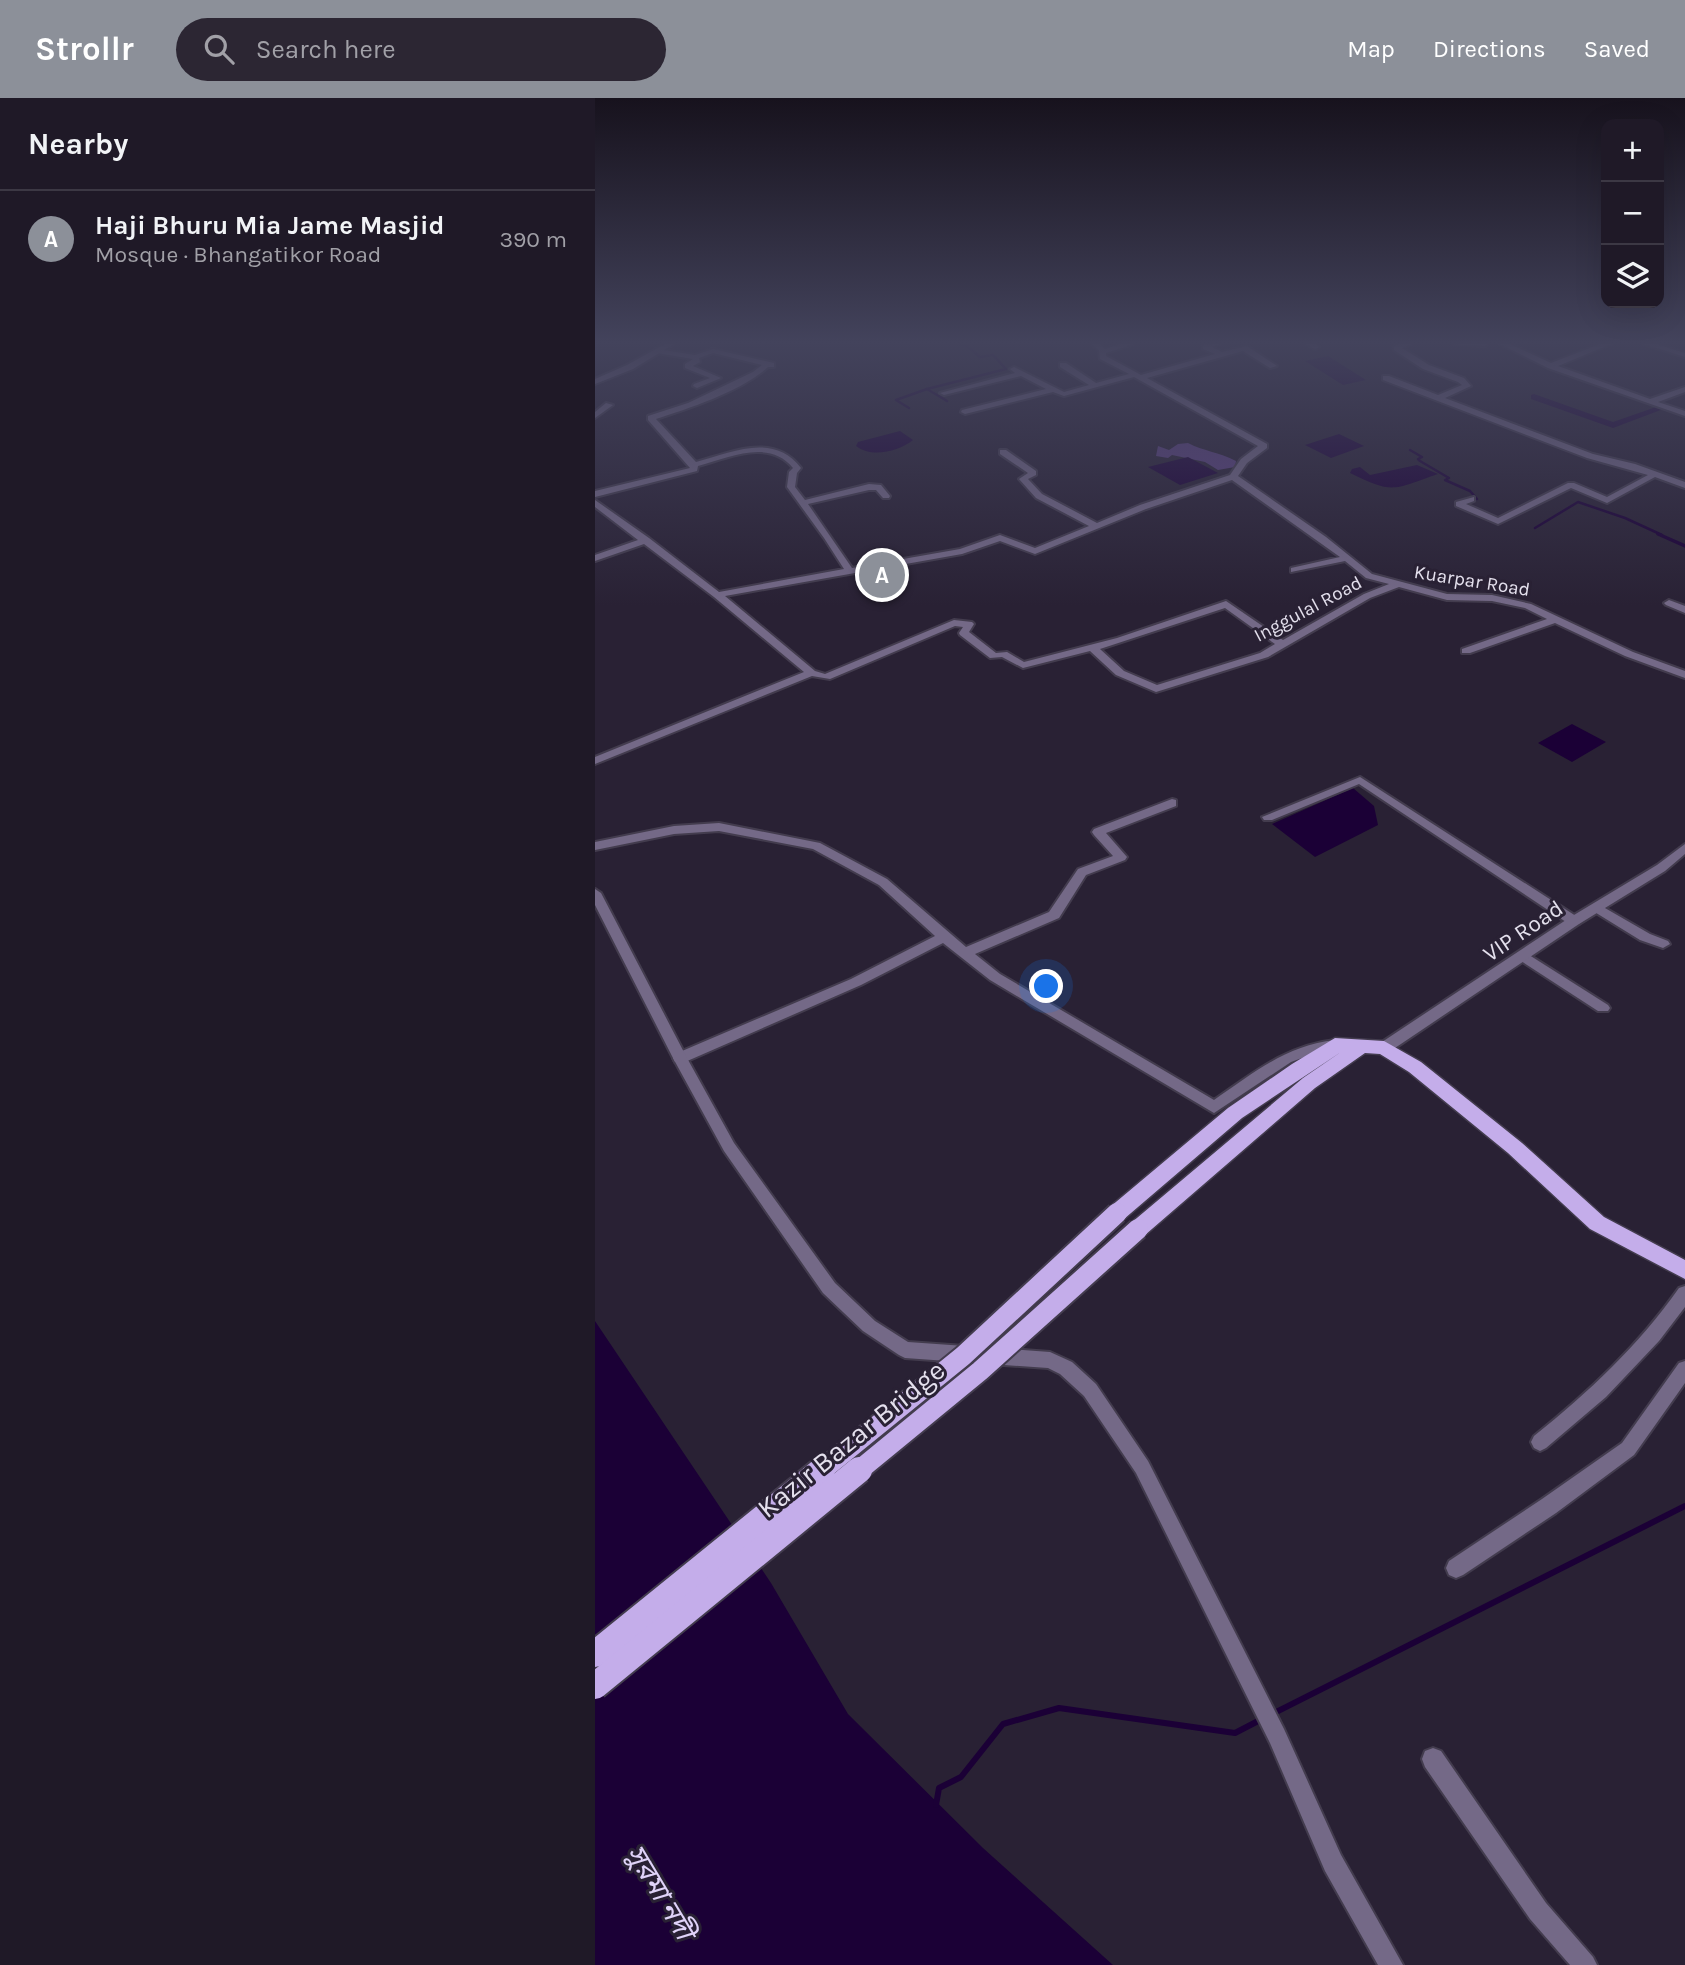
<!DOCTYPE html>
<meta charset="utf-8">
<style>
body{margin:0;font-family:Karla,"Noto Sans Bengali",sans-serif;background:#2c2633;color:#f1f3f6}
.controls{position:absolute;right:21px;top:21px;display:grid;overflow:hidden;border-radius:14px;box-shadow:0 7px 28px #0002}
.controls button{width:63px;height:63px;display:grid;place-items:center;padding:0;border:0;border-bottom:2px solid #3c3844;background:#1f1927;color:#f1f3f6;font:35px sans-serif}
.you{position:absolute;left:452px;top:889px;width:24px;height:24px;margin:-18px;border:5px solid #fff;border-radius:50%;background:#1a73e8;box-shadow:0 0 0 10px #1a73e833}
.badge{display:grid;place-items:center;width:46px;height:46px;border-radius:50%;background:#8c9099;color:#fff;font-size:23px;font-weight:700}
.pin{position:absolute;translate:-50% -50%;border:4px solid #fff;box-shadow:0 2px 7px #0006}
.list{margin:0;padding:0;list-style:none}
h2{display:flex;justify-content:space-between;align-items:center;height:91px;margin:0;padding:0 28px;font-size:30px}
h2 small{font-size:23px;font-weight:400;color:#a1a0a7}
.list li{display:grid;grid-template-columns:46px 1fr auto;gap:21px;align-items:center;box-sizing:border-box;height:98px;padding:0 28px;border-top:2px solid #3c3844}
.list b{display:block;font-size:26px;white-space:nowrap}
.list p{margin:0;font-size:23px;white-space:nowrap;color:#a1a0a7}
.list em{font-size:23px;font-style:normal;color:#a1a0a7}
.icon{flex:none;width:38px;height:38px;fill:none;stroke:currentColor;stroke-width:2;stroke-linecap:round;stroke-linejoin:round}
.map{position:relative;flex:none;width:1090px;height:1867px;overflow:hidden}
header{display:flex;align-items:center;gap:42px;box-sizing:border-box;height:98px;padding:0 35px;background:#8c9099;color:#fff}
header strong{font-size:33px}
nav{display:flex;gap:38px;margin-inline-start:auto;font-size:24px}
.search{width:490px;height:63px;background:#2c2633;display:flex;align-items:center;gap:18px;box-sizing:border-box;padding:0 24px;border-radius:38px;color:#a1a0a7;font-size:26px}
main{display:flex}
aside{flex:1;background:#1f1927}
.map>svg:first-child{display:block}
.forest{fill:#5a407f}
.water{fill:#1b0036}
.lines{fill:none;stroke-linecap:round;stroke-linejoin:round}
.stream-far2{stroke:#1b0036;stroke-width:2.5}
.stream-far1{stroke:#1b0036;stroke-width:3.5}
.stream{stroke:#1b0036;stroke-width:6}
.canal{fill:#1b0036;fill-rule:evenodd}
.minor-casing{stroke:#433c4e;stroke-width:4}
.tertiary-casing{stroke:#433c4e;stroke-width:4}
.primary-casing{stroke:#433c4e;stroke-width:3}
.minor{fill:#746987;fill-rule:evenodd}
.tertiary{fill:#746987;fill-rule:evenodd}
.primary{fill:#c4adea;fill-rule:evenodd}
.primary-bridge-far1-casing{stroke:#433c4e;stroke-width:24;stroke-linecap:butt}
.primary-bridge-casing{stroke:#433c4e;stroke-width:30;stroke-linecap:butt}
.primary-bridge-far1{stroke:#c4adea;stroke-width:20}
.primary-bridge{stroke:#c4adea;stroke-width:26}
.labels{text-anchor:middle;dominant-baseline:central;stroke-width:6;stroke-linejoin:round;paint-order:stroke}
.far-street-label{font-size:19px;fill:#e4e0ed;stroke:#292134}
.street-label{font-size:23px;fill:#e4e0ed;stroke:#292134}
.near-street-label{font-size:28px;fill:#e4e0ed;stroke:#292134}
.near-water-label{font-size:28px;font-style:italic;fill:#e0d3f9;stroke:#292134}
</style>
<header>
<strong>Strollr</strong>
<div class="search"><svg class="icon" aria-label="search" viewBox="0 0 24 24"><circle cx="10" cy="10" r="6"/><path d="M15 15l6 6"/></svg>Search here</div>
<nav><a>Map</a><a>Directions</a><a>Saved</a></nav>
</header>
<main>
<aside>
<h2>Nearby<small></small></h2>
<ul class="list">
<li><span class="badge">A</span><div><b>Haji Bhuru Mia Jame Masjid</b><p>Mosque · Bhangatikor Road</p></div><em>390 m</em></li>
</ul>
</aside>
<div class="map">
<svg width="1090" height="1867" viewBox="0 0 1090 1867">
<rect width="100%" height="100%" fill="#292134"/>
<!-- forest -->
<path class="forest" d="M 593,345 C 608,353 624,354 641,363 L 640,369 L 623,372 L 610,364 L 577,357 L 573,360 L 561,358 L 563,348 L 574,352 L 583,346 Z"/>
<!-- water -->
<g class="water">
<polygon points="733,258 771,282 748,287 710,263"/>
<path d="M 305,333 L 318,342 C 303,354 276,360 261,348 L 263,344 Z"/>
<polygon points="744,336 769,348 736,360 710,347"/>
<polygon points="593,359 623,375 585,387 553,369"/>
<path d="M 822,367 L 843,376 C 799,391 799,397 755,375 L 757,371 L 765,369 L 775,377 Z"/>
<polygon points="977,626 1011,644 977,664 943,645"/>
<polygon points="758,690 779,708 783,727 720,759 677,726"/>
<polygon points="0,1223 176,1485 253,1616 388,1750 518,1867 0,1867"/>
</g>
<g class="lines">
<!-- stream-far2 -->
<g class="stream-far2">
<polyline points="332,291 411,271 398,257 385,259 372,248 364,246"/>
<polyline points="314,310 301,302 332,291 352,303"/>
<polyline points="815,352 827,359 823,361 825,363 854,380 850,382 875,393 882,401"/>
<polyline points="940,430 983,404 1030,420 1067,437"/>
</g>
<!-- stream-far1 -->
<polyline class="stream-far1" points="1063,436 1090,448"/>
<!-- stream -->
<g class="stream">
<polyline points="675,1617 1090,1408"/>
<polyline points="341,1707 344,1690 366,1679 408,1626 464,1610 640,1635 667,1621"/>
</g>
<!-- canal -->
<polygon class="canal" points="939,296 1018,324 1064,308 1071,310 1018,330 936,301 936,297"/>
<defs>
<g id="minor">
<path d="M 496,246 L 505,246 L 510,251 L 526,246 L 538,246 L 511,255 L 511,258 L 546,277 L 620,256 L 608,251 L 608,247 L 624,246 L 617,249 L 627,254 L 652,248 L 682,268 L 675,270 L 648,253 L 552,280 L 672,346 L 672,350 L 652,365 L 643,378 L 731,439 L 777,476 L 852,496 L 897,497 L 936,506 L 1038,554 L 1090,573 L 1090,580 L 1030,558 L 960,525 L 875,555 L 867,555 L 867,551 L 952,521 L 930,510 L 897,503 L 852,502 L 804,489 L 775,500 L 673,559 L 561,594 L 521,577 L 495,553 L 428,570 L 407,559 L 395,560 L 365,537 L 364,535 L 368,529 L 360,528 L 235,581 L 217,578 L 0,666 L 0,659 L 209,574 L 119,499 L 49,446 L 0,463 L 0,457 L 43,442 L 0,409 L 0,402 L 54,440 L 124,494 L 249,471 L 229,440 L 192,389 L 194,374 L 198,370 C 174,340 133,360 103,368 L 102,373 L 0,399 L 0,393 L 95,370 L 53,322 L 53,318 L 93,305 L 158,274 L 167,267 L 118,255 L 104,260 L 105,264 L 98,268 L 126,280 L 102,290 L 98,288 L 99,286 L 115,280 L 90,270 L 90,266 L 98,261 L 62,255 L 62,251 L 100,257 L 118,251 L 179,265 L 179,269 L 173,269 C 147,293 95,310 61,321 L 101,364 C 137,354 179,334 206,370 L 202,375 L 200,389 L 210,402 L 274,386 L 286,387 L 295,398 L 294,400 L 288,400 L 281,392 L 274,392 L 213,406 L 257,470 L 365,451 L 405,437 L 440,450 L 494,428 L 441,400 L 424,381 L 433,375 L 405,356 L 405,352 L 411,352 L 441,373 L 441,377 L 433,381 L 447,396 L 502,425 L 545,407 L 635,377 L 646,361 L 663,348 L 539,279 L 469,298 L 458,294 L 370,316 L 366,314 L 367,312 L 451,291 L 426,278 L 349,297 L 345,295 L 420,275 L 415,271 L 419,269 L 469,294 L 494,287 L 465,269 L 465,265 L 471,265 L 501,285 L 534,276 L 505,261 L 504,252 ZM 637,382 L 745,459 L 696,470 L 696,474 L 750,463 L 771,480 L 794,486 L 769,496 L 688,542 L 631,503 L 522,540 L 429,564 L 412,554 L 401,555 L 374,534 L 379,526 L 377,524 L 359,522 L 230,576 L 220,573 L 130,498 L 367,456 L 405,443 L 440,456 L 551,411 ZM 630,510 L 680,546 L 665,555 L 562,587 L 529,573 L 505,551 Z"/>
<polygon points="711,246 720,246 724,249 720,251"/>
<polygon points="805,246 816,246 807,250 834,267 869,280 876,288 850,300 998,356 1040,366 1090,384 1090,390 1060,379 1012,405 976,390 903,426 861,408 861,404 879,399 879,403 871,406 903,420 973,385 979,385 1012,399 1053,377 992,360 788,282 788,278 794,278 843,297 867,287 863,284 828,271 799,252 799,248"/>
<polygon points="859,246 893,246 890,248"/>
<polygon points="905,246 915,246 956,265 1005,246 1016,246 963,268 1055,301 1090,289 1090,294 1063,304 1090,313 1090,318 953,270"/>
<polygon points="1049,246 1061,246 1090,255 1090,259"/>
<polygon points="11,305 18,307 0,320 0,314"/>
<polygon points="1074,502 1090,508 1090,515 1071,507 1069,505"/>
<polygon points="765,679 984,820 985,823 984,826 974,826 764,686 677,722 669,722 667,719"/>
<path d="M 577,701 L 581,702 L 581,708 L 511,735 L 532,759 L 530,762 L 491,777 L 464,820 L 380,856 L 405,876 L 619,1002 C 658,975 692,947 740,942 L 747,947 L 745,951 L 723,954 L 696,964 L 619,1015 L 395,882 L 348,845 L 266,887 L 90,964 L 80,964 L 78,960 L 80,956 L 256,881 L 340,838 L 284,787 L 218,751 L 124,733 L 79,736 L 0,752 L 0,744 L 79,728 L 124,725 L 225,745 L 292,781 L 371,849 L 454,814 L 483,771 L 518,758 L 499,737 L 497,734 L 499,731 Z"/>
<polygon points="1003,806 1055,836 1073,843 1075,846 1068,850 1045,842 998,813 997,810"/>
<polygon points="928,853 1013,907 1015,910 1013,913 1003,913 923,861 921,858 923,855"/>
<path d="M 1090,1188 L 1090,1209 L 1064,1243 L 1011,1299 L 951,1350 L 945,1353 L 939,1350 L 936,1344 L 939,1338 C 994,1294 1043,1248 1084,1190 Z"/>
<polygon points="1090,1263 1090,1285 1039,1357 961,1415 868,1477 861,1480 854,1477 851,1470 854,1463 947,1401 1027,1345 1084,1265"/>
<polygon points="838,1650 846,1653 951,1805 998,1859 1002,1867 975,1867 935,1821 830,1669 827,1661 830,1653"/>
</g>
<g id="tertiary">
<polygon points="70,246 79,246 38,271 0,286 0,281 32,267"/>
<polygon points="1090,746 1090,756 1070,773 984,826 794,954 784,954 782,950 784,946 974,820 1062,767"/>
<polygon points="0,791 6,795 92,960 139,1045 240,1185 280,1223 313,1244 455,1254 477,1264 501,1286 553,1363 689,1631 746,1757 808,1867 783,1867 730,1773 675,1645 541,1375 489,1298 465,1276 453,1270 310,1260 304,1257 268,1233 228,1195 129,1053 78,960 0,807"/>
</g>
<polygon id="primary" points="740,940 789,943 826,964 927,1045 1009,1119 1090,1162 1090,1181 995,1131 913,1055 814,974 785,956 770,955 720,990 550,1137 543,1139 536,1137 533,1131 536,1125 708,980 746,954 647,1020 529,1121 522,1123 515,1121 512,1115 515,1109 633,1010 697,966"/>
</defs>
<!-- minor casing -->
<use href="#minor" class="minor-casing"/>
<!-- tertiary casing -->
<use href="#tertiary" class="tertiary-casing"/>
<!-- primary casing -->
<use href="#primary" class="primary-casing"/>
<!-- minor -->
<use href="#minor" class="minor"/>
<!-- tertiary -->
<use href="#tertiary" class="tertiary"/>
<!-- primary -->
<use href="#primary" class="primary"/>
<defs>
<g id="primary-bridge-far1">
<polyline points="225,1374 368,1258 522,1115"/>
<polyline points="262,1374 385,1273 543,1131"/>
</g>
<g id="primary-bridge">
<polyline points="0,1556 227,1372"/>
<polyline points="0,1588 264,1372"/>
</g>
</defs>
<!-- primary-bridge-far1 casing -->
<use href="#primary-bridge-far1" class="primary-bridge-far1-casing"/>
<!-- primary-bridge casing -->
<use href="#primary-bridge" class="primary-bridge-casing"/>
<!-- primary-bridge-far1 -->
<use href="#primary-bridge-far1" class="primary-bridge-far1"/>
<!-- primary-bridge -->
<use href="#primary-bridge" class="primary-bridge"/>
</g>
<!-- sky -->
<linearGradient id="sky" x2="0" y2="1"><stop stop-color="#17121d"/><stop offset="0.48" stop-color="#43435c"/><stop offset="1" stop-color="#43435c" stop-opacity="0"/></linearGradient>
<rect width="1090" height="508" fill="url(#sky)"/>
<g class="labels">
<!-- far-street labels -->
<g class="far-street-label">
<text transform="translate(877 483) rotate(9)">Kuarpar Road</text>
<text transform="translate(713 511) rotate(-28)">Inggulal Road</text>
</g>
<!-- street labels -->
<g class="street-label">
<text transform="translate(928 833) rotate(-34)">VIP Road</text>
</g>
<!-- near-street labels -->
<g class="near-street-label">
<text transform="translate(256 1341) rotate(-39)">Kazir Bazar Bridge</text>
</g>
<!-- near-water labels -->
<g class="near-water-label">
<text transform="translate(65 1794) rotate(59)">সুরমা নদী</text>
</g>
</g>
</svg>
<div class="controls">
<button>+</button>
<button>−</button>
<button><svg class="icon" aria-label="layers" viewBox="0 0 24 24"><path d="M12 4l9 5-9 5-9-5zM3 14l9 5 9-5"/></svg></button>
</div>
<div class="you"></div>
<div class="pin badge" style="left:287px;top:477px">A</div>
</div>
</main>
